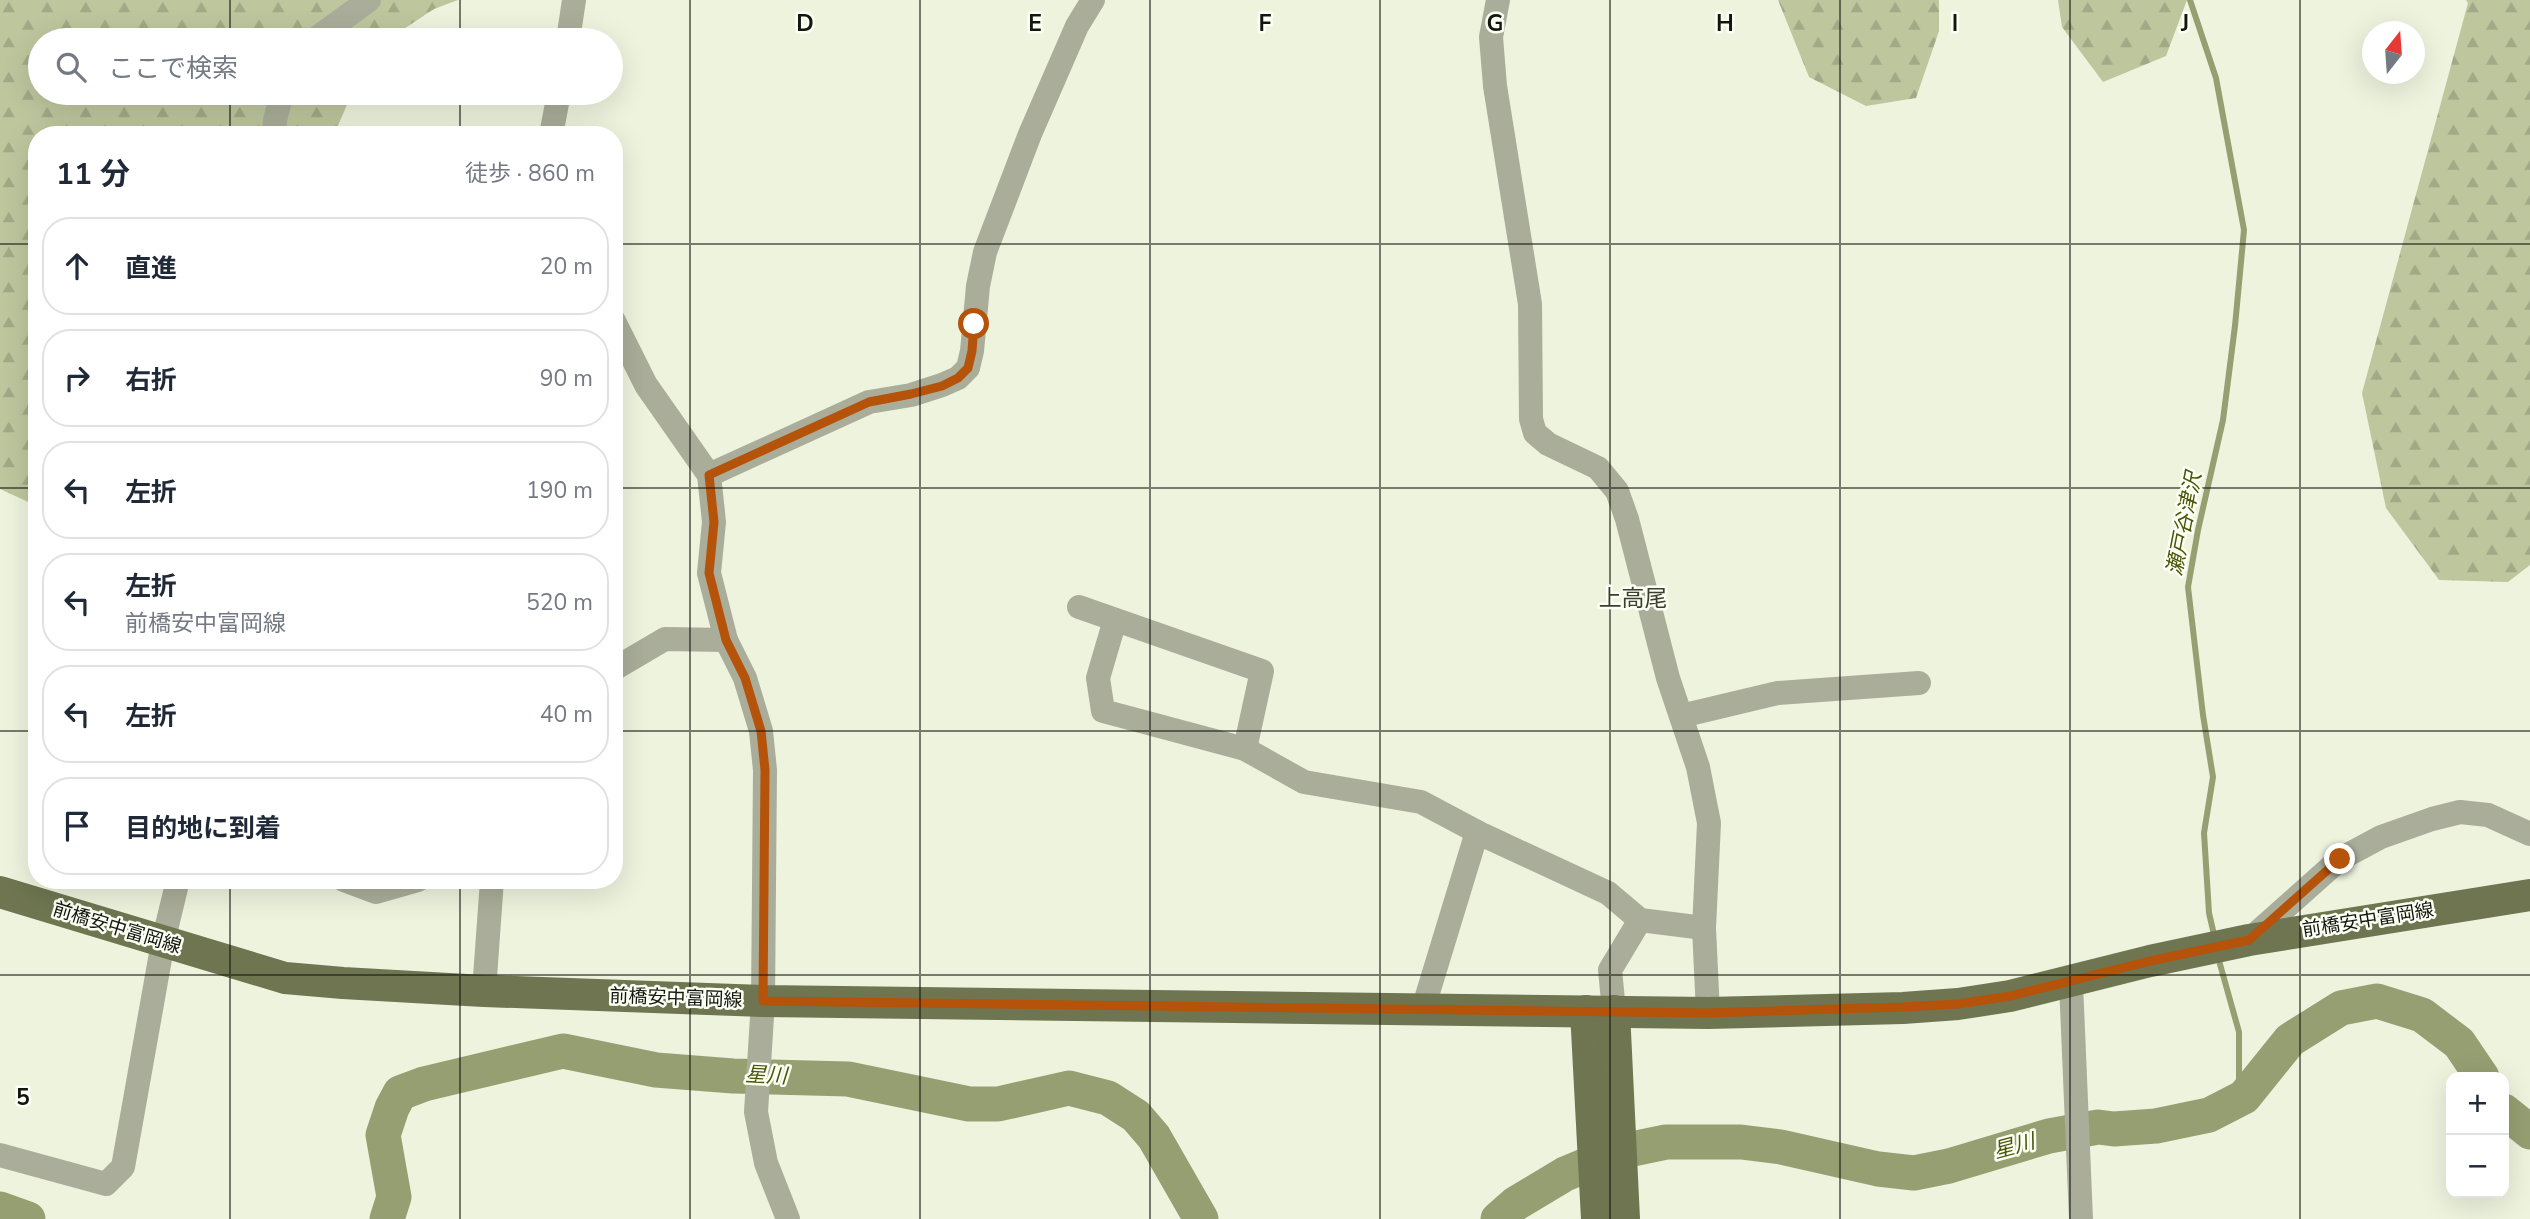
<!DOCTYPE html>
<html lang="ja">
<meta charset="utf-8">
<style>
body{margin:0;font-family:"Nunito Sans","Noto Sans JP",sans-serif;background:#f2f2f3;color:#1f2937}
.controls{position:absolute;right:21px;bottom:21px;display:grid;overflow:hidden;border-radius:14px;box-shadow:0 7px 28px #0002}
.controls button{width:63px;height:63px;display:grid;place-items:center;padding:0;border:0;border-bottom:2px solid #e0e1e3;background:#fff;color:#1f2937;font:35px sans-serif}
.compass{position:absolute;left:2362px;top:21px;width:63px;height:63px;border-radius:50%;background:#fff;box-shadow:0 7px 28px #0002;rotate:17deg}
.stop{position:absolute;width:21px;height:21px;margin:-16px;border:5px solid #b45309;border-radius:50%;background:#fff}
.stop.end{background:#b45309;border-color:#fff;box-shadow:0 2px 7px #0008}
.list{margin:0;padding:0;list-style:none}
h2{display:flex;justify-content:space-between;align-items:center;height:91px;margin:0;padding:0 28px;font-size:30px}
h2 small{font-size:23px;font-weight:400;color:#747a83}
.list li{display:grid;grid-template-columns:46px 1fr auto;gap:21px;align-items:center;box-sizing:border-box;height:98px;margin:0 14px 14px;padding:0 14px;border:2px solid #e0e1e3;border-radius:28px}
.list b{display:block;font-size:26px;white-space:nowrap}
.list p{margin:0;font-size:23px;white-space:nowrap;color:#747a83}
.list em{font-size:23px;font-style:normal;color:#747a83}
.icon{flex:none;width:38px;height:38px;fill:none;stroke:currentColor;stroke-width:2;stroke-linecap:round;stroke-linejoin:round}
.map{position:relative;flex:none;width:2530px;height:1219px;overflow:hidden}
.search{position:absolute;background:#fff;box-shadow:0 7px 28px #0002;left:28px;top:28px;width:595px;height:77px;display:flex;align-items:center;gap:18px;box-sizing:border-box;padding:0 24px;border-radius:38px;color:#747a83;font-size:26px}
.panel{position:absolute;background:#fff;box-shadow:0 7px 28px #0002;left:28px;top:126px;width:595px;height:763px;border-radius:28px}
.map>svg:first-child{display:block}
.forest{fill:url(#forest-firs)}
.lines{fill:none;stroke-linecap:round;stroke-linejoin:round}
.stream{stroke:#969f72;stroke-width:6}
.river{stroke:#969f72;stroke-width:35}
.minor{stroke:#a9ad99;stroke-width:24}
.major{stroke:#6e7550;stroke-width:32}
.route{stroke:#b45309;stroke-width:9}
.grid{fill:none;stroke:#14150e;stroke-width:2;stroke-opacity:0.55}
.labels{text-anchor:middle;dominant-baseline:central;stroke-width:5;stroke-linejoin:round;paint-order:stroke}
.street-label{font-size:19px;fill:#14150e;stroke:#fcfff3}
.water-label{font-size:21px;font-style:italic;fill:#4b5508;stroke:#fcfff3}
.quarter-label{font-size:23px;fill:#3b3e2e;stroke:#fcfff3}
.grid-label{font-size:23px;text-anchor:middle;font-weight:bold;fill:#14150e;stroke:#fcfff3;stroke-width:5;stroke-linejoin:round;paint-order:stroke}
</style>
<div class="map">
<svg width="2530" height="1219" viewBox="0 0 2530 1219">
<defs>
<pattern id="forest-firs" width="22" height="20" patternUnits="userSpaceOnUse" patternTransform="scale(1.75)"><rect width="22" height="20" fill="#bec69e"/><path d="M5 1l3.5 6h-7zM16 11l3.5 6h-7z" fill="#a2a987"/></pattern>
</defs>
<rect width="100%" height="100%" fill="#eef3de"/>
<!-- forest -->
<g class="forest">
<polygon points="0,0 458,0 434,9 387,40 40,40 40,93 352,93 334,135 37,135 37,506 0,489"/>
<polygon points="1778,0 1939,0 1939,31 1916,98 1866,106 1809,77"/>
<polygon points="2058,0 2187,0 2166,56 2103,82 2062,27"/>
<polygon points="2466,0 2530,0 2530,565 2508,582 2439,580 2386,508 2362,393 2468,3"/>
</g>
<g class="lines">
<!-- stream -->
<g class="stream">
<polyline points="2190,0 2216,78 2244,230 2235,326 2223,420 2198,530 2188,587 2203,715 2213,777 2204,833 2209,913 2215,939"/>
<polyline points="2218,957 2239,1032 2239,1100"/>
</g>
<!-- river -->
<g class="river">
<polyline points="2504,1111 2530,1132"/>
<polyline points="0,1209 28,1219"/>
<polyline points="387,1219 394,1197 383,1135 392,1108 400,1093 424,1084 563,1051 656,1070 733,1076 848,1079 969,1104 998,1104 1069,1088 1108,1098 1136,1116 1154,1137 1201,1219"/>
<polyline points="1498,1219 1515,1204 1565,1174 1618,1152 1666,1142 1741,1142 1781,1147 1878,1169 1914,1173 1949,1166 2049,1136 2098,1127 2114,1129 2156,1126 2209,1115 2244,1097 2290,1040 2341,1008 2377,1001 2422,1015 2459,1043 2482,1077"/>
</g>
<!-- minor -->
<g class="minor">
<polyline points="1498,0 1491,37 1495,86 1530,304 1531,419 1535,433 1548,444 1598,468 1617,491 1627,519 1668,678 1698,767 1709,823 1704,928 1708,1013"/>
<polyline points="314,40 369,0"/>
<polyline points="568,40 574,0"/>
<polyline points="274,135 275,120 282,93"/>
<polyline points="551,135 559,93"/>
<polyline points="614,321 646,385 709,475 714,522 709,573 726,640 745,678 761,731 765,770 763,1001 756,1112 766,1163 788,1219"/>
<polyline points="709,475 869,402 911,395 942,385 958,378 968,368 972,351 978,286 985,252 1030,134 1077,26 1093,0"/>
<polyline points="1079,607 1262,671 1245,749"/>
<polyline points="1115,620 1098,678 1103,711 1245,749 1304,782 1421,802 1483,835 1608,893 1640,920 1704,928"/>
<polyline points="614,669 665,639 726,640"/>
<polyline points="1681,716 1778,693 1919,683"/>
<polyline points="344,880 376,892 418,880"/>
<polyline points="2249,940 2340,859 2381,837 2432,819 2460,812 2488,815 2530,834"/>
<polyline points="2071,983 2081,1219"/>
<polyline points="484,991 492,880"/>
<polyline points="1423,1009 1477,832"/>
<polyline points="1614,1011 1610,970 1640,920"/>
<polyline points="0,1155 106,1184 123,1167 163,942 178,880"/>
</g>
<!-- major -->
<g class="major">
<polyline points="0,892 285,978 343,983 484,991 763,1001 1708,1013 1903,1008 1958,1004 2010,996 2150,961 2249,940 2530,895"/>
<polyline points="1586,1011 1597,1219"/>
<polyline points="1614,1011 1624,1219"/>
</g>
</g>
<g class="lines">
<!-- route -->
<polyline class="route" points="974,324 972,351 968,368 958,378 942,386 911,394 869,402 709,475 714,522 709,573 726,640 745,678 761,731 765,770 763,1001 1708,1013 1903,1007 1958,1004 2010,996 2150,961 2249,940 2340,859"/>
</g>
<!-- grid -->
<path class="grid" d="M 230,0 L 230,40M 460,0 L 460,40M 690,0 L 690,1219M 920,0 L 920,1219M 1150,0 L 1150,1219M 1380,0 L 1380,1219M 1610,0 L 1610,1219M 1840,0 L 1840,1219M 2070,0 L 2070,1219M 2300,0 L 2300,1219M 230,93 L 230,135M 460,93 L 460,135M 0,244 L 37,244M 614,244 L 2530,244M 0,488 L 37,488M 614,488 L 2530,488M 0,731 L 37,731M 614,731 L 2530,731M 230,880 L 230,1219M 460,880 L 460,1219M 0,975 L 2530,975"/>
<g class="labels">
<!-- street labels -->
<g class="street-label">
<text transform="translate(2368 920) rotate(-9)">前橋安中富岡線</text>
<text transform="translate(117 928) rotate(17)">前橋安中富岡線</text>
<text transform="translate(676 998) rotate(2)">前橋安中富岡線</text>
</g>
<!-- water labels -->
<g class="water-label">
<text transform="translate(2184 524) rotate(-79)">瀬戸谷津沢</text>
<text transform="translate(766 1075) rotate(3)">星川</text>
<text transform="translate(2014 1146) rotate(-15)">星川</text>
</g>
<!-- quarter labels -->
<g class="quarter-label">
<text x="1633" y="598">上高尾</text>
</g>
</g>
<g class="grid-label">
<text x="805" y="31">D</text>
<text x="1035" y="31">E</text>
<text x="1265" y="31">F</text>
<text x="1495" y="31">G</text>
<text x="1725" y="31">H</text>
<text x="1955" y="31">I</text>
<text x="2185" y="31">J</text>
<text x="23" y="1105">5</text>
</g>
</svg>
<div class="controls">
<button>+</button>
<button>−</button>
</div>
<svg class="compass" viewBox="-18 -18 36 36"><path d="M0-13l5 13h-10z" fill="#e53935"/><path d="M0 13l5-13h-10z" fill="#747a83"/></svg>
<div class="stop" style="left:974px;top:324px"></div>
<div class="stop end" style="left:2340px;top:859px"></div>
<div class="search"><svg class="icon" aria-label="search" viewBox="0 0 24 24"><circle cx="10" cy="10" r="6"/><path d="M15 15l6 6"/></svg>ここで検索</div>
<section class="panel">
<h2>11 分<small>徒歩 · 860 m</small></h2>
<ul class="list">
<li><svg class="icon" aria-label="ahead" viewBox="0 0 24 24"><path d="M12 20V5M6 11l6-6 6 6"/></svg><div><b>直進</b></div><em>20 m</em></li>
<li><svg class="icon" aria-label="right" viewBox="0 0 24 24"><path d="M7 20v-9h11M14 6l5 5-5 5"/></svg><div><b>右折</b></div><em>90 m</em></li>
<li><svg class="icon" aria-label="left" viewBox="0 0 24 24"><path d="M17 20v-9H6M10 6l-5 5 5 5"/></svg><div><b>左折</b></div><em>190 m</em></li>
<li><svg class="icon" aria-label="left" viewBox="0 0 24 24"><path d="M17 20v-9H6M10 6l-5 5 5 5"/></svg><div><b>左折</b><p>前橋安中富岡線</p></div><em>520 m</em></li>
<li><svg class="icon" aria-label="left" viewBox="0 0 24 24"><path d="M17 20v-9H6M10 6l-5 5 5 5"/></svg><div><b>左折</b></div><em>40 m</em></li>
<li><svg class="icon" aria-label="arrive" viewBox="0 0 24 24"><path d="M6 21V4h12l-3 4 3 4H6"/></svg><div><b>目的地に到着</b></div></li>
</ul>
</section>
</div>
